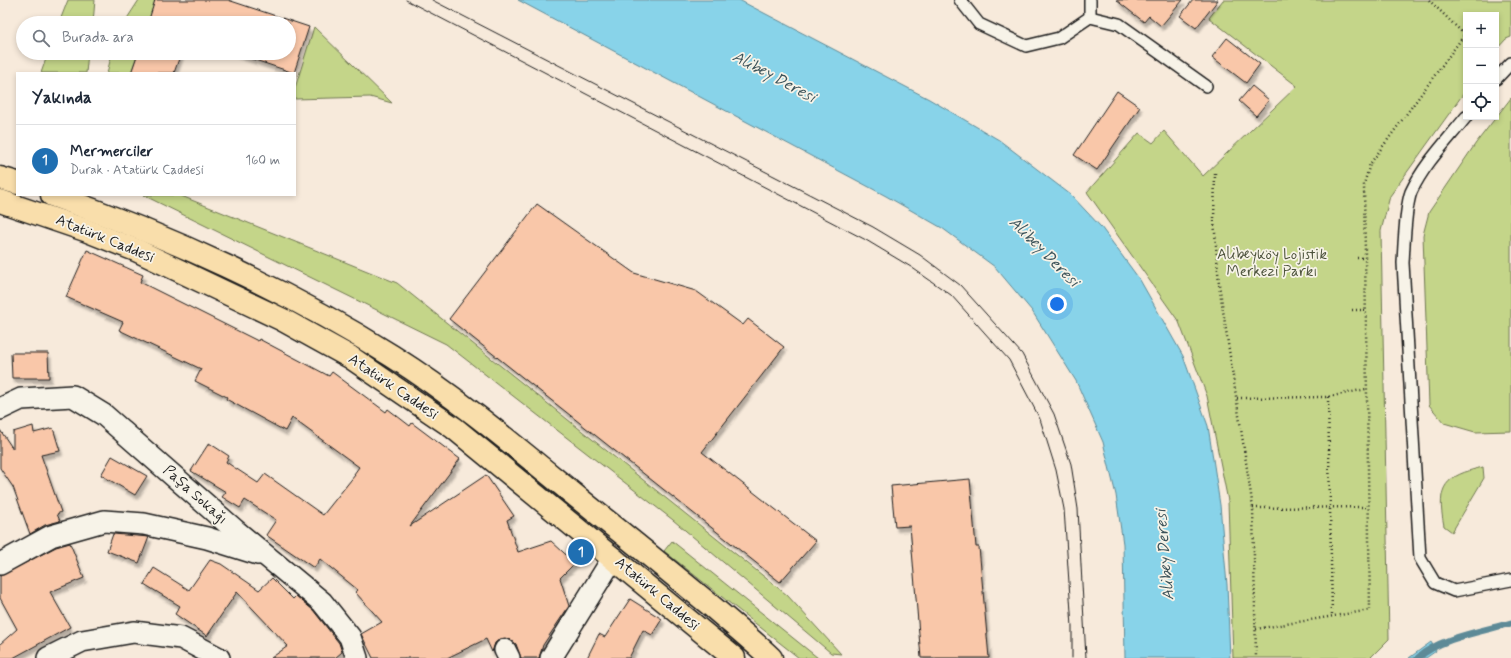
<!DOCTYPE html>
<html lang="tr">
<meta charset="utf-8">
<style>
body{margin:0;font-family:Mynerve,sans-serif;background:#f6f6f7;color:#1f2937}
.controls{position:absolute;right:12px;top:12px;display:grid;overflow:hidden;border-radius:0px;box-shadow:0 2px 6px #0003}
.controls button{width:36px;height:36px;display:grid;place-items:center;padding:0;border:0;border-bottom:1px solid #e0e1e3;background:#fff;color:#1f2937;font:20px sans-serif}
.you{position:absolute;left:1057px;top:304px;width:14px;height:14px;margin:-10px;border:3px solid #fff;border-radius:50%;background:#1a73e8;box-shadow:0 0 0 6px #1a73e833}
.badge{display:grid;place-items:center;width:26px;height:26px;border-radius:50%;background:#1f6fb2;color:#fff;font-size:13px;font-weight:700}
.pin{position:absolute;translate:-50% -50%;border:2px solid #fff;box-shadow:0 1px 4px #0006}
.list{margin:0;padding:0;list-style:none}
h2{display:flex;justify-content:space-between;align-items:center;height:52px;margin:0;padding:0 16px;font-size:17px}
h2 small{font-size:13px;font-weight:400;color:#747a83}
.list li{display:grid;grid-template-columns:26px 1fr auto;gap:12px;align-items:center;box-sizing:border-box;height:72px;padding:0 16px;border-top:1px solid #e0e1e3}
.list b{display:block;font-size:15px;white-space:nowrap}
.list p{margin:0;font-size:13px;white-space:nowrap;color:#747a83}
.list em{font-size:13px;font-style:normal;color:#747a83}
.icon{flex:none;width:22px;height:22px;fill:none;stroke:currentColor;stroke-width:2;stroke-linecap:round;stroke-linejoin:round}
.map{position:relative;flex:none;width:1511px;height:658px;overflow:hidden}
.search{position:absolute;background:#fff;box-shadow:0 2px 6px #0003;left:16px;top:16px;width:280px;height:44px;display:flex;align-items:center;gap:10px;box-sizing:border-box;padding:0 14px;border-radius:22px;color:#747a83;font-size:15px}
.panel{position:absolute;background:#fff;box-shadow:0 2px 6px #0003;left:16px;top:72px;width:280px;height:124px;border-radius:0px}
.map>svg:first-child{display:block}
.green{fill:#c4d589;stroke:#707852}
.water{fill:#88d3e9;stroke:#5d8a97}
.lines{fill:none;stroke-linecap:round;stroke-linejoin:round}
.stream{stroke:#5d8a97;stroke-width:7}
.building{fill:#f9c7a9;stroke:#1c1c1c;filter:url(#shadow)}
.lane-casing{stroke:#1c1c1c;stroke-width:14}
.street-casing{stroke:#1c1c1c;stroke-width:24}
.primary-casing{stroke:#1c1c1c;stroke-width:25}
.path{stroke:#1c1c1c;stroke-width:2.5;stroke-dasharray:1 3;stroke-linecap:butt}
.lane{stroke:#f7f3e8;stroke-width:11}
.street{stroke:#f7f3e8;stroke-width:21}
.primary{stroke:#f9deab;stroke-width:22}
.tram{stroke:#1c1c1c;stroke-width:1}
.labels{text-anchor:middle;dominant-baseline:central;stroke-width:3.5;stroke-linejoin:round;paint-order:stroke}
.street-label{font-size:15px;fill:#1c1c1c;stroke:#f7f3e8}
.park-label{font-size:15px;fill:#4e543d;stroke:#f7f3e8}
.water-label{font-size:16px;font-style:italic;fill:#3c535a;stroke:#f7f3e8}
</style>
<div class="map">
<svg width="1511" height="658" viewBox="0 0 1511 658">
<defs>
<filter id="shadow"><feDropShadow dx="2.5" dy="4.5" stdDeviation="1" flood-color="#0004"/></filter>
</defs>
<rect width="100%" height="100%" fill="#f7eadb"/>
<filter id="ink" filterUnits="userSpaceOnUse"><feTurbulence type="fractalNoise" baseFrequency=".025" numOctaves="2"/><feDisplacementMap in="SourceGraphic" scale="8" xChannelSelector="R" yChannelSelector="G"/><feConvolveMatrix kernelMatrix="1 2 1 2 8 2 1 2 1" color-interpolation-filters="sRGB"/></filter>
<g filter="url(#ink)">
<!-- green -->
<g class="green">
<polygon points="68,0 95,0 93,23 59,23"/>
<polygon points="139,0 155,0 148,23 124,23"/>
<polygon points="1223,0 1511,0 1511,37 1506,39 1496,50 1496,15 1466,15 1466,90 1390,196 1381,231 1389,639 1370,658 1233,658 1228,501 1207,396 1179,322 1087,192 1139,133 1153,143 1164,131 1203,176 1297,86 1209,18"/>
<polygon points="314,27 392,103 370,97 295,99 295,88"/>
<polygon points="48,53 88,53 86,73 41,73"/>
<polygon points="112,53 138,53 131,73 107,73"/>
<polygon points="1511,98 1511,431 1475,432 1444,423 1429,405 1423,235 1429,212 1476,143"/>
<polygon points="143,195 179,195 397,283 787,595 841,654 831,653 673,520 446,344"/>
<path d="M 1483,467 L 1484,478 L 1452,532 L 1444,526 C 1436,485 1445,476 1483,467 Z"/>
<polygon points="672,541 818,658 799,658 664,551"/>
</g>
<!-- water -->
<g class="water">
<polygon points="518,0 739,0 929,99 999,140 1071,195 1101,227 1140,280 1183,356 1208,426 1220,505 1227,585 1230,658 1125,658 1123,544 1116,495 1103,442 1076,381 1032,311 995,267 942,228 886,196"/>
<polygon points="1431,642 1436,651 1426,658 1409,658"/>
</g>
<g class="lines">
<!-- stream -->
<path class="stream" d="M 1418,658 C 1439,638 1483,631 1511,623"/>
</g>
<!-- building -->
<g class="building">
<polygon points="155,0 228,0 309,27 294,73 234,53 289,53 289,23 148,23"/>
<polygon points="1116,0 1183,0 1161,26 1149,16 1144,22"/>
<polygon points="1193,0 1218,0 1196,28 1180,16"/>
<polygon points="1227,38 1260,64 1246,83 1212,57"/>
<polygon points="138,53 181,53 174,73 131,73"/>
<polygon points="1252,86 1269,100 1256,116 1239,101"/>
<polygon points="1117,91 1140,107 1097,170 1074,155"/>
<polygon points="537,204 634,273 696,291 743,325 748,319 784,347 702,452 816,541 780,582 449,319"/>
<polygon points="87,250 143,275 140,282 258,341 259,339 329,376 332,372 386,412 388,409 410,426 412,423 460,459 410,526 486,475 514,516 507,520 518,552 551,541 575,563 560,578 569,606 543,645 539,658 521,658 516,644 511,640 505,638 500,639 495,643 492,652 486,639 447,658 373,658 361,634 382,622 355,592 358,590 320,559 314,568 266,535 276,520 245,500 240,508 222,497 226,492 191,471 209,443 229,456 226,462 258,483 265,474 323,515 355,475 354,474 359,467 292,418 285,431 226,399 227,397 195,381 201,369 119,330 123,322 66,297"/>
<polygon points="11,353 48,353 49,378 12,378"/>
<polygon points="33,426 34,433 53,428 60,451 41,455 61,512 57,514 60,521 45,525 30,534 13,487 0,468 0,430 13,449 13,432"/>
<polygon points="112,456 147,476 135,495 101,475"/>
<polygon points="970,479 976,547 979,547 989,658 921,658 910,526 895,527 891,486"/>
<polygon points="113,534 149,537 139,563 107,551"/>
<polygon points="70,543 84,578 50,592 70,627 13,658 0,658 0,644 17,629 0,598 0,576 56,547"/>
<polygon points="210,560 221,564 259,590 272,578 293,599 296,596 313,610 339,643 342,652 335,658 271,658 288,646 237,592 207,636 175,614 180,606 144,584 154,568 189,590"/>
<polygon points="630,599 662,619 652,635 643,630 629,658 587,658 599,634 605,637"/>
</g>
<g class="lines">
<defs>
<g id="lane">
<polyline points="960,0 979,24 1026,46 1059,38 1090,17 1119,24 1206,86"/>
<polyline points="1090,0 1090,17"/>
<polyline points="1496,79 1511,63"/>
<path d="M 1466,117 C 1447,141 1424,164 1411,192 C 1405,208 1404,246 1403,263 L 1420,558 L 1435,583 L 1454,591 L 1511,580"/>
</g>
<g id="street">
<polyline points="0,409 21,399 73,396 104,415 235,530 322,602 350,637 357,658"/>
<polyline points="0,564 51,536 104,521 144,524 207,538 258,554"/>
<polyline points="505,650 509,658"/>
<polyline points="48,658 82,641 134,632 181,638 219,658"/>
<polyline points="551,658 613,558"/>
</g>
<g id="primary">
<polyline points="0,178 17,183"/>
<path d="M 52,195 C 166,235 289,291 392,356 C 465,402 531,460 598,514 C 635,543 672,574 709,604 C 730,622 751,639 771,658"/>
<polyline points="0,201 85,230 138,251 283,320 350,357 454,428 734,658"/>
</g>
</defs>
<!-- lane casing -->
<use href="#lane" class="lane-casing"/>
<!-- street casing -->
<use href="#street" class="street-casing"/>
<!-- primary casing -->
<use href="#primary" class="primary-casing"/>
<!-- path -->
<g class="path">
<polyline points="1429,0 1466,36"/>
<polyline points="1215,173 1214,220 1219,284 1253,508 1256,658"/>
<polyline points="1357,258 1364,258"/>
<polyline points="1352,310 1365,310"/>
<polyline points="1328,397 1332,616"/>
<polyline points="1237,398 1328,397 1366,389"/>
<polyline points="1253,508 1369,507"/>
<polyline points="1256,629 1370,610 1364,184 1370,164 1465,34"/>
</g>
<!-- lane -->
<use href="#lane" class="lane"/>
<!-- street -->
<use href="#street" class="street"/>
<!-- primary -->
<use href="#primary" class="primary"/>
<!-- tram -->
<g class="tram">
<polyline points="406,0 866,240 911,267 951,295 1009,360 1040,419 1056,470 1064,509 1072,627 1072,658"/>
<polyline points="432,0 873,227 920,255 960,285 1022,354 1054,414 1071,464 1078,509 1086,658"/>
</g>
</g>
</g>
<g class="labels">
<!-- street labels -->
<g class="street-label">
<text transform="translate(105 239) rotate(22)">Atatürk Caddesi</text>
<text transform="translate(393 387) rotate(34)">Atatürk Caddesi</text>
<text transform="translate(195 495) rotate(42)">Paşa Sokağı</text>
<text transform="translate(657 594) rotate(40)">Atatürk Caddesi</text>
</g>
<!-- park labels -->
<g class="park-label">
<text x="1272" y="255">Alibeyköy Lojistik<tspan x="1272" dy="17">Merkezi Parkı</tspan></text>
</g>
<!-- water labels -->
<g class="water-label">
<text transform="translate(774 77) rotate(28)">Alibey Deresi</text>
<text transform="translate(1044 252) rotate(45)">Alibey Deresi</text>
<text transform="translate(1165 555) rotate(-95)">Alibey Deresi</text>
</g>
</g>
</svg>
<div class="controls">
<button>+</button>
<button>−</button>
<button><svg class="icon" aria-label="locate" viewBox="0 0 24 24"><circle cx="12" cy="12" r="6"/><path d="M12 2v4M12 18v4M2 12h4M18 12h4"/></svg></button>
</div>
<div class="you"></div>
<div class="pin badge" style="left:581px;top:552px">1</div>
<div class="search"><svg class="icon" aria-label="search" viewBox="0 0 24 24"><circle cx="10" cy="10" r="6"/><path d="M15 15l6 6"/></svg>Burada ara</div>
<section class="panel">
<h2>Yakında<small></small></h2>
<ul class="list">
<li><span class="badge">1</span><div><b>Mermerciler</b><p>Durak · Atatürk Caddesi</p></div><em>160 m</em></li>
</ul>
</section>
</div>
